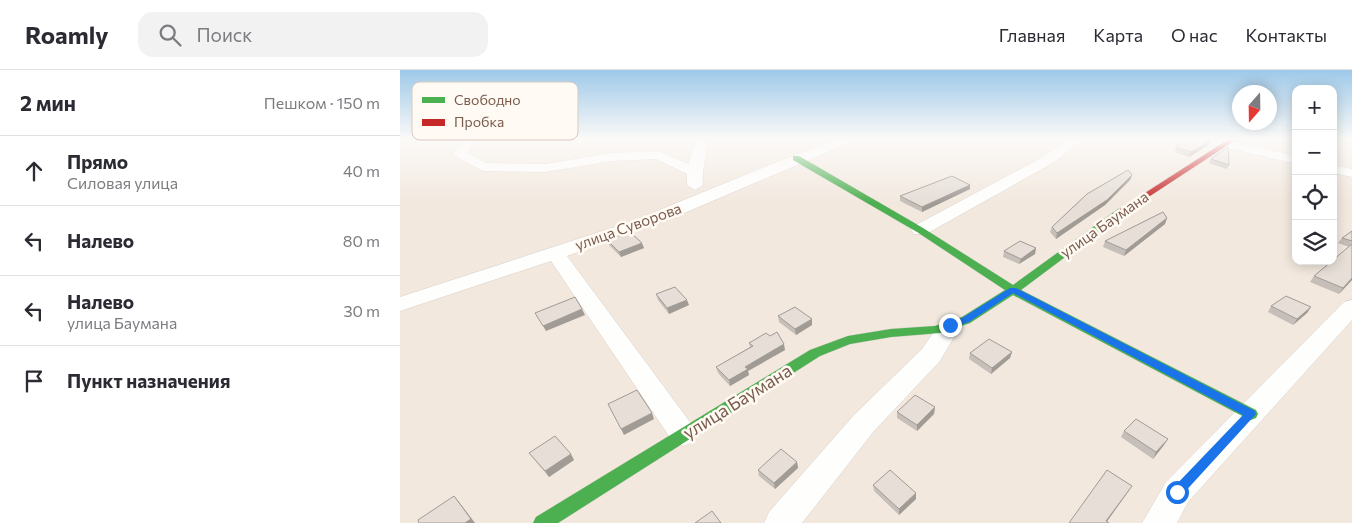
<!DOCTYPE html>
<html lang="ru">
<meta charset="utf-8">
<style>
body{margin:0;font-family:Commissioner,sans-serif;background:#f2f2f3;color:#2b2b33}
.controls{position:absolute;right:15px;top:15px;display:grid;overflow:hidden;border-radius:10px;box-shadow:0 2px 12px #0003}
.controls button{width:45px;height:45px;display:grid;place-items:center;padding:0;border:0;border-bottom:1px solid #e1e1e2;background:#fff;color:#2b2b33;font:25px sans-serif}
.compass{position:absolute;left:832px;top:15px;width:45px;height:45px;border-radius:50%;background:#fff;box-shadow:0 2px 12px #0003;rotate:200deg}
.stop{position:absolute;width:15px;height:15px;margin:-11px;border:4px solid #1a73e8;border-radius:50%;background:#fff}
.stop.end{background:#1a73e8;border-color:#fff;box-shadow:0 1px 5px #0008}
.list{margin:0;padding:0;list-style:none}
h2{display:flex;justify-content:space-between;align-items:center;height:65px;margin:0;padding:0 20px;font-size:21px}
h2 small{font-size:16px;font-weight:400;color:#7c7c81}
.list li{display:grid;grid-template-columns:32px 1fr auto;gap:15px;align-items:center;box-sizing:border-box;height:70px;padding:0 20px;border-top:1px solid #e1e1e2}
.list b{display:block;font-size:19px;white-space:nowrap}
.list p{margin:0;font-size:16px;white-space:nowrap;color:#7c7c81}
.list em{font-size:16px;font-style:normal;color:#7c7c81}
.icon{flex:none;width:28px;height:28px;fill:none;stroke:currentColor;stroke-width:2;stroke-linecap:round;stroke-linejoin:round}
.map{position:relative;flex:none;width:952px;height:453px;overflow:hidden}
header{display:flex;align-items:center;gap:30px;box-sizing:border-box;height:70px;padding:0 25px;background:#fff;border-bottom:1px solid #e1e1e2}
header strong{font-size:24px}
nav{display:flex;gap:28px;margin-inline-start:auto;font-size:18px}
.search{width:350px;height:45px;background:#f2f2f3;display:flex;align-items:center;gap:12px;box-sizing:border-box;padding:0 18px;border-radius:15px;color:#7c7c81;font-size:19px}
main{display:flex}
aside{flex:1;background:#fff}
.map>svg:first-child{display:block}
.residential{fill:#f2e8de}
.lines{fill:none;stroke-linecap:round;stroke-linejoin:round}
.street-casing{stroke:#d7d1cb;stroke-width:1}
.fast-casing{stroke:#d9d2cb;stroke-width:1}
.jam-casing{stroke:#d9d2cb;stroke-width:1}
.street{fill:#fefefd;fill-rule:evenodd}
.fast{fill:#4caf50;fill-rule:evenodd}
.jam{fill:#c62828;fill-rule:evenodd}
.wall{fill:#c6bfb9}
.shaded-wall{fill:#a19b96}
.building{fill:#e6ded7;stroke:#a19b96}
.route{fill:#1a73e8}
.labels{text-anchor:middle;dominant-baseline:central;stroke-width:5;stroke-linejoin:round;paint-order:stroke}
.street-label{font-size:15px;fill:#7a5c4d;stroke:#fffaf3}
.near-street-label{font-size:18px;fill:#7a5c4d;stroke:#fffaf3}
.key{fill:#fffaf3;stroke:#d7cbc1;stroke-width:1}
.key-label{font-size:14px;fill:#7a5c4d}
</style>
<header>
<strong>Roamly</strong>
<div class="search"><svg class="icon" aria-label="search" viewBox="0 0 24 24"><circle cx="10" cy="10" r="6"/><path d="M15 15l6 6"/></svg>Поиск</div>
<nav><a>Главная</a><a>Карта</a><a>О нас</a><a>Контакты</a></nav>
</header>
<main>
<aside>
<h2>2 мин<small>Пешком · 150 m</small></h2>
<ul class="list">
<li><svg class="icon" aria-label="ahead" viewBox="0 0 24 24"><path d="M12 20V5M6 11l6-6 6 6"/></svg><div><b>Прямо</b><p>Силовая улица</p></div><em>40 m</em></li>
<li><svg class="icon" aria-label="left" viewBox="0 0 24 24"><path d="M17 20v-9H6M10 6l-5 5 5 5"/></svg><div><b>Налево</b></div><em>80 m</em></li>
<li><svg class="icon" aria-label="left" viewBox="0 0 24 24"><path d="M17 20v-9H6M10 6l-5 5 5 5"/></svg><div><b>Налево</b><p>улица Баумана</p></div><em>30 m</em></li>
<li><svg class="icon" aria-label="arrive" viewBox="0 0 24 24"><path d="M6 21V4h12l-3 4 3 4H6"/></svg><div><b>Пункт назначения</b></div></li>
</ul>
</aside>
<div class="map">
<svg width="952" height="453" viewBox="0 0 952 453">
<rect width="100%" height="100%" fill="#f9f5f0"/>
<!-- residential -->
<polygon class="residential" points="0,69 896,69 896,191 933,191 933,69 952,69 952,453 0,453"/>
<g class="lines">
<defs>
<g id="street">
<path d="M 61,69 L 74,69 L 68,83 L 86,93 L 145,94 L 212,83 L 258,81 L 289,94 L 295,69 L 307,69 C 308,85 301,99 303,115 L 295,120 L 287,115 L 287,104 L 256,89 L 212,91 L 145,102 L 83,101 L 53,85 Z"/>
<polygon points="438,69 458,69 275,147 167,186 293,356 297,364 293,372 283,376 273,372 151,191 0,241 0,227 230,152 377,92"/>
<polygon points="670,69 685,69 651,94 526,164 514,164 511,160 514,156 641,88"/>
<polygon points="802,69 826,69 896,86 896,94 803,72"/>
<polygon points="933,95 952,99 952,107 933,103"/>
<polygon points="952,230 952,250 788,432 777,453 742,453 766,412 944,232"/>
<polygon points="550,248 558,250 561,255 540,291 474,361 402,453 364,453 369,442 454,345 522,279 542,250"/>
</g>
<polygon id="fast" points="393,86 399,86 523,158 613,215 718,139 724,139 724,143 621,220 856,340 858,344 856,348 851,350 846,348 613,225 570,253 540,263 491,267 450,274 420,286 158,453 133,453 136,447 410,280 448,266 491,259 535,256 562,247 605,220 517,162 393,90"/>
<polygon id="jam" points="829,69 837,69 724,143 718,143 717,141"/>
</defs>
<!-- street casing -->
<use href="#street" class="street-casing"/>
<!-- fast casing -->
<use href="#fast" class="fast-casing"/>
<!-- jam casing -->
<use href="#jam" class="jam-casing"/>
<!-- street -->
<use href="#street" class="street"/>
<!-- fast -->
<use href="#fast" class="fast"/>
<!-- jam -->
<use href="#jam" class="jam"/>
</g>
<!-- wall -->
<g class="wall">
<polygon points="810,71 808,75 789,87 775,82 776,78"/>
<polygon points="811,89 829,95 827,99 809,93"/>
<polygon points="732,105 730,110 705,135 656,169 650,162 652,157"/>
<polygon points="570,115 570,119 522,142 500,131 500,126"/>
<polygon points="767,148 765,154 724,186 703,177 705,171"/>
<polygon points="952,161 952,210 939,224 910,212 914,206 949,177 938,173 942,168"/>
<polygon points="207,170 244,178 221,187 209,175"/>
<polygon points="636,178 635,184 619,194 603,187 604,181"/>
<polygon points="256,224 289,235 269,244 258,230"/>
<polygon points="871,236 911,237 907,243 893,255 868,242"/>
<polygon points="378,246 412,249 412,255 396,265 379,252"/>
<polygon points="349,273 385,280 348,301 349,305 330,316 318,303 316,297 350,277"/>
<polygon points="612,282 610,288 591,304 569,289 570,283"/>
<polygon points="535,337 534,344 517,361 497,348 497,342"/>
<polygon points="724,361 764,375 753,389 721,367"/>
<polygon points="129,383 174,390 149,407"/>
<polygon points="397,392 398,398 375,419 359,406 358,400"/>
<polygon points="473,415 516,429 499,445 474,421"/>
</g>
<!-- shaded-wall -->
<g class="shaded-wall">
<polygon points="810,71 808,75 789,87 791,82"/>
<polygon points="732,105 730,110 705,135 656,169 657,163"/>
<polygon points="570,115 570,119 522,142 522,137"/>
<polygon points="767,148 765,154 724,186 726,180"/>
<polygon points="242,173 244,178 221,187 219,182"/>
<polygon points="636,178 635,184 619,194 621,189"/>
<polygon points="952,208 952,210 939,224 943,218"/>
<polygon points="287,230 289,235 269,244 267,238"/>
<polygon points="911,237 907,243 893,255 897,249"/>
<polygon points="182,239 185,245 146,261 143,256"/>
<polygon points="412,249 412,255 396,265 395,259"/>
<polygon points="384,274 385,280 348,301 349,305 330,316 329,310 345,297"/>
<polygon points="612,282 610,288 591,304 592,298"/>
<polygon points="535,337 534,344 517,361 517,355"/>
<polygon points="252,343 254,349 224,365 221,359"/>
<polygon points="768,369 764,375 753,389 756,382"/>
<polygon points="171,384 174,390 149,407 145,401"/>
<polygon points="397,392 398,398 375,419 374,413"/>
<polygon points="732,416 728,422 706,453 706,451"/>
<polygon points="516,423 516,429 499,445 499,439"/>
<polygon points="54,426 59,432 75,453 65,453"/>
</g>
<!-- building -->
<g class="building">
<polygon points="781,69 804,69 810,71 791,82 776,78"/>
<polygon points="828,77 829,95 811,89"/>
<polygon points="728,100 732,105 707,130 657,163 652,157 687,124"/>
<polygon points="552,106 570,115 522,137 500,126"/>
<polygon points="763,142 767,148 726,180 705,171"/>
<polygon points="952,161 952,171 942,168"/>
<polygon points="230,162 242,173 219,182 207,170"/>
<polygon points="620,171 636,178 621,189 604,181"/>
<polygon points="952,174 952,208 943,218 914,206 932,191 933,191 933,190"/>
<polygon points="275,217 287,230 267,238 256,224"/>
<polygon points="886,226 911,237 897,249 871,236"/>
<polygon points="175,227 182,239 143,256 135,243"/>
<polygon points="395,237 412,249 395,259 378,246"/>
<polygon points="377,262 384,274 345,297 348,299 329,310 316,297 353,276 349,273 366,263 370,266"/>
<polygon points="589,269 612,282 592,298 570,283"/>
<polygon points="237,320 252,343 221,359 208,334"/>
<polygon points="515,325 535,337 517,355 497,342"/>
<polygon points="736,349 768,369 756,382 724,361"/>
<polygon points="155,366 171,384 145,401 129,383"/>
<polygon points="381,379 397,392 374,413 358,400"/>
<polygon points="490,400 516,423 499,439 473,415"/>
<polygon points="707,400 732,416 706,451 709,453 669,453"/>
<polygon points="54,426 71,449 65,453 19,453 18,450"/>
<polygon points="312,441 321,453 295,453"/>
</g>
<!-- sky -->
<linearGradient id="sky" x2="0" y2="1"><stop stop-color="#9ec9e9"/><stop offset="0.52" stop-color="#fcfaf8"/><stop offset="1" stop-color="#fcfaf8" stop-opacity="0"/></linearGradient>
<rect width="952" height="133" fill="url(#sky)"/>
<!-- route -->
<polygon class="route" points="610,218 616,218 855,341 856,344 782,425 773,425 771,422 773,418 843,345 613,223 569,252 550,258 546,255 562,248"/>
<g class="labels">
<!-- street labels -->
<g class="street-label">
<text transform="translate(704 154) rotate(-35)">улица Баумана</text>
<text transform="translate(228 156) rotate(-20)">улица Суворова</text>
</g>
<!-- near-street labels -->
<g class="near-street-label">
<text transform="translate(337 331) rotate(-32)">улица Баумана</text>
</g>
</g>
<!-- legend -->
<rect x="12" y="12" width="166" height="58" rx="8" class="key"/>
<rect x="22" y="27" width="23" height="6" fill="#4caf50"/>
<rect x="22" y="49" width="23" height="7" fill="#c62828"/>
<g class="key-label">
<text x="54" y="35">Свободно</text>
<text x="54" y="57">Пробка</text>
</g>
</svg>
<div class="controls">
<button>+</button>
<button>−</button>
<button><svg class="icon" aria-label="locate" viewBox="0 0 24 24"><circle cx="12" cy="12" r="6"/><path d="M12 2v4M12 18v4M2 12h4M18 12h4"/></svg></button>
<button><svg class="icon" aria-label="layers" viewBox="0 0 24 24"><path d="M12 4l9 5-9 5-9-5zM3 14l9 5 9-5"/></svg></button>
</div>
<svg class="compass" viewBox="-18 -18 36 36"><path d="M0-13l5 13h-10z" fill="#e53935"/><path d="M0 13l5-13h-10z" fill="#7c7c81"/></svg>
<div class="stop" style="left:777px;top:422px"></div>
<div class="stop end" style="left:550px;top:255px"></div>
</div>
</main>
